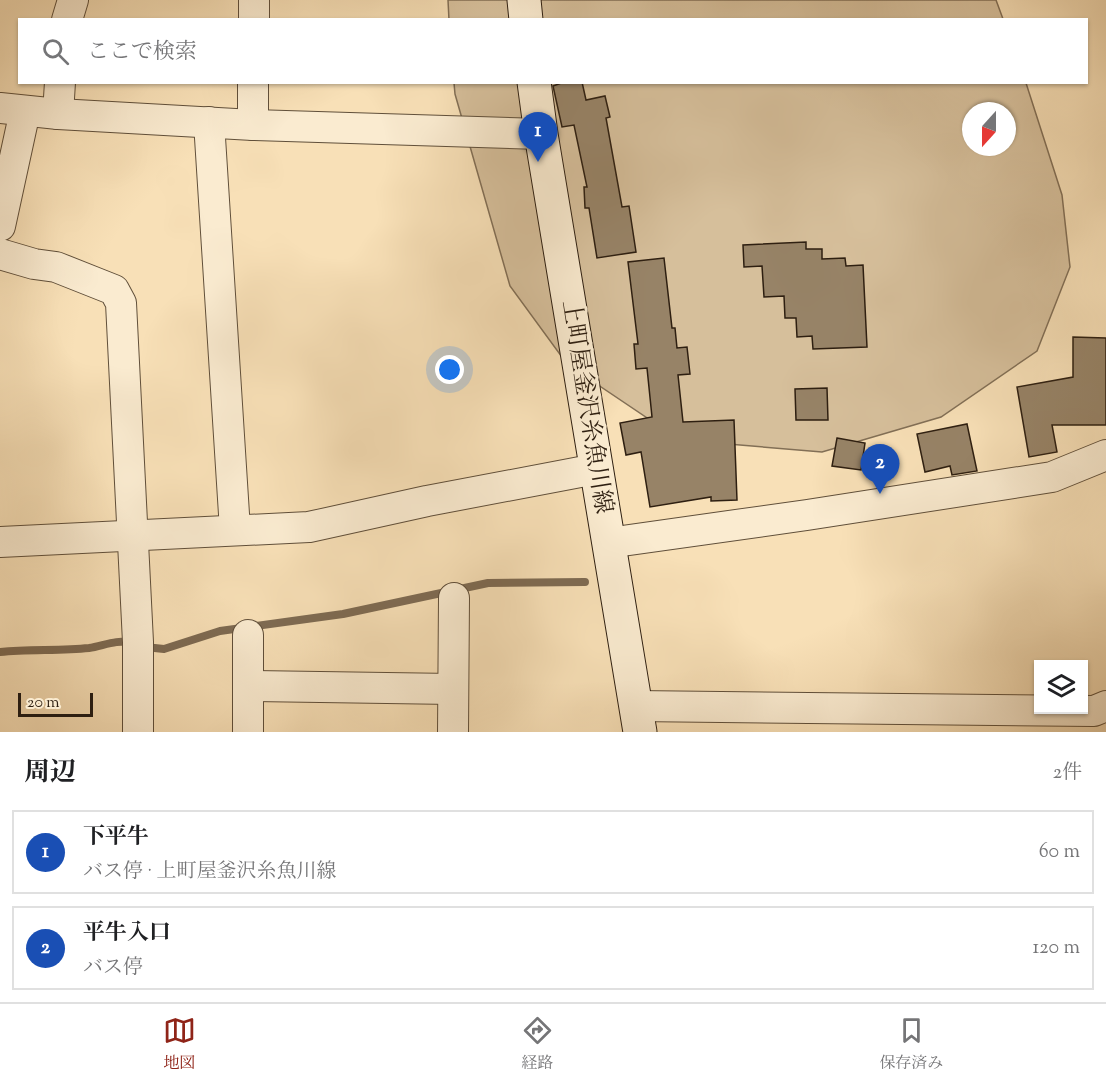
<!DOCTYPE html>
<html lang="ja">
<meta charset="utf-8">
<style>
body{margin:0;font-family:"Sorts Mill Goudy","Noto Serif JP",serif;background:#f2f2f2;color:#202124}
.controls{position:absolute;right:18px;bottom:18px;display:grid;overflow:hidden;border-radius:0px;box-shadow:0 2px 4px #0004}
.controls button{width:54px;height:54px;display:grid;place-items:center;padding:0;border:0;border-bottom:2px solid #e0e0e0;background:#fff;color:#202124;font:30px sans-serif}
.compass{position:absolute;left:962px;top:102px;width:54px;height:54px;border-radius:50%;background:#fff;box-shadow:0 2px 4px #0004;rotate:201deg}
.scale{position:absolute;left:18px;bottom:15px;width:75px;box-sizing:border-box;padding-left:6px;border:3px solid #2e1f11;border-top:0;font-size:16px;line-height:21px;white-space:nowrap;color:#2e1f11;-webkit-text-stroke:4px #faebd0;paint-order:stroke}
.you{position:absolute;left:450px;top:370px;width:21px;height:21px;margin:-15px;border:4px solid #fff;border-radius:50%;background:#1a73e8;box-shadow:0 0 0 9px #1a73e833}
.badge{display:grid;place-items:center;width:39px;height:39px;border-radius:50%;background:#8f2418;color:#fff;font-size:20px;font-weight:700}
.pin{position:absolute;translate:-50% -50px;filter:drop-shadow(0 2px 3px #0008)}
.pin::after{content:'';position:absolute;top:32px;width:21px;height:18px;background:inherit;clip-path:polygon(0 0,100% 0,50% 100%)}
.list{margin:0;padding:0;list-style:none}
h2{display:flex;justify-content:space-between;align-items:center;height:78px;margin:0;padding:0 24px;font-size:26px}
h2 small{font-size:20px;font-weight:400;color:#757577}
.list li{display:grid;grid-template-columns:39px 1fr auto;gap:18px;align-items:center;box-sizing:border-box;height:84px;margin:0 12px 12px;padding:0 12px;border:2px solid #e0e0e0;border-radius:0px}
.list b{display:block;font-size:22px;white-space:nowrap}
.list p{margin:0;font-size:20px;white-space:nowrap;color:#757577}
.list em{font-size:20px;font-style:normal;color:#757577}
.icon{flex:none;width:33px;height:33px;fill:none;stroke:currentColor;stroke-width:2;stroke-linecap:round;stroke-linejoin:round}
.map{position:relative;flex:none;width:1106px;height:732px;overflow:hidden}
.search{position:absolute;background:#fff;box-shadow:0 2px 4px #0004;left:18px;right:18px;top:18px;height:66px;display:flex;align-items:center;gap:15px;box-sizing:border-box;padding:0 21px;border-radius:0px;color:#757577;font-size:22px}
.sheet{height:270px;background:#fff}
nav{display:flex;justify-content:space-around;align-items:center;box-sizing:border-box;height:84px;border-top:2px solid #e0e0e0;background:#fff;font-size:16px;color:#757577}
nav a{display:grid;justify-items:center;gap:3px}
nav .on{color:#8f2418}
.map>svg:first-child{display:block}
.green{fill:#d6bf9b;stroke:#826f56;stroke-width:1.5;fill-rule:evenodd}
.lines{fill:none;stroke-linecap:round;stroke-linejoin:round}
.stream{stroke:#7e6b53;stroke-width:8}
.building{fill:#978367;stroke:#2e1f11;stroke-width:1.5}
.minor-casing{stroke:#604f3a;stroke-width:32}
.secondary-casing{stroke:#2e1f11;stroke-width:35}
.minor{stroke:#faebd0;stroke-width:30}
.secondary{stroke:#faebd0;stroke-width:33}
.labels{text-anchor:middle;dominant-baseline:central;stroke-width:6;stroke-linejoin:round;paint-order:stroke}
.street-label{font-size:24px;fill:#2e1f11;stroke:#faebd0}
</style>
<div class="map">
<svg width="1106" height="732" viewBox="0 0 1106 732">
<rect width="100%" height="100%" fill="#f8e0b7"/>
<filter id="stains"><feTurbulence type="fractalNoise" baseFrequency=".00333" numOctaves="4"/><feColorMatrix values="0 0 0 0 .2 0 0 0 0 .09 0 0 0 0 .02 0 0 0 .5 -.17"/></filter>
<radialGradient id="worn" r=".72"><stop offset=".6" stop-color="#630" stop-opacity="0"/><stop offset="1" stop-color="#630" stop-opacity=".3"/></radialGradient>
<!-- green -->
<g class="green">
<polygon points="448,0 996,0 1003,19 449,20"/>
<path d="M 454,83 L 1026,83 L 1062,195 L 1070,267 L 1037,351 L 941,417 L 822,452 L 680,440 L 567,364 L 510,286 L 455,94 ZM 971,111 L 1007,111 L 1007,147 L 971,147 Z"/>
</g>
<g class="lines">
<!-- stream -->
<g class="stream">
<polyline points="145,647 164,649 220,631 343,614 488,583 585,582"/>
<path d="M 0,652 C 29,649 60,651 89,648 C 103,646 117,639 130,643"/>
</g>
</g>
<!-- building -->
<g class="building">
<polygon points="564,82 582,82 586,100 605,96 610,117 606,118 622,207 629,206 636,252 597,258 589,208 585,208 584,187 587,187 574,125 562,127 553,86"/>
<polygon points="806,242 806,249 822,249 822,259 845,258 846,266 863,265 867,347 813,349 812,336 797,337 796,318 785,318 784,296 764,297 762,266 744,267 743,245"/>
<polygon points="664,258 672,328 675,328 677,348 687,347 690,374 678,375 683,422 734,420 737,500 711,501 711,497 650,507 641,452 626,455 620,423 652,417 647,368 636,369 634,344 638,344 628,262"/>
<polygon points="1073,337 1106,338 1106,425 1052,425 1057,452 1029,457 1017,387 1073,377"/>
<polygon points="827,388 828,420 796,420 795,389"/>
<polygon points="967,424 977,471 952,475 950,466 925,472 917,434"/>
<polygon points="837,438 865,443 861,470 832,466"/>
</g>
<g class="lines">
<defs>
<g id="minor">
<polyline points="67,20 73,0"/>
<polyline points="254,20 254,0"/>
<polyline points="0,108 58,114 253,125 541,134"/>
<polyline points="58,114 60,82"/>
<polyline points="209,122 235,530"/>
<polyline points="253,125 253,82"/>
<polyline points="0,226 25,111"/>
<polyline points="0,254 34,264 56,267 114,290 121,303 138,642 138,732"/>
<polyline points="0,542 309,527 427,501 596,469"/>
<polyline points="608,543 807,515 1052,477 1106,455"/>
<polyline points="248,686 453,689"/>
<polyline points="635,706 1094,711 1106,706"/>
<polyline points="248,732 248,635"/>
<polyline points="453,732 454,598"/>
</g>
<g id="secondary">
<polyline points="524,0 526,20"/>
<polyline points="534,82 541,134 640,732"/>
</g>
</defs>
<!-- minor casing -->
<use href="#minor" class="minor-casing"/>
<!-- secondary casing -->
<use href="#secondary" class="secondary-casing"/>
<!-- minor -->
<use href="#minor" class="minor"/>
<!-- secondary -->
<use href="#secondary" class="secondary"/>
</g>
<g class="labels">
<!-- street labels -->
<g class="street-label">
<text transform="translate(586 407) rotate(81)">上町屋釜沢糸魚川線</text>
</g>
</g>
<rect width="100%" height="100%" filter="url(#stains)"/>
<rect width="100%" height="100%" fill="url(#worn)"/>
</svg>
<div class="controls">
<button><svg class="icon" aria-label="layers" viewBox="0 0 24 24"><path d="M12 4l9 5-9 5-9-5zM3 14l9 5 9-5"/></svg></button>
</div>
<svg class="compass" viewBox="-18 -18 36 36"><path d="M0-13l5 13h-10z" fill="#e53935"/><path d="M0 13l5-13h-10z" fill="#757577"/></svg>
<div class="scale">20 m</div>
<div class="you"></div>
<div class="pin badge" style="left:538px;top:162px;background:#1a4fb4">1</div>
<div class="pin badge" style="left:880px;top:494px;background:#1a4fb4">2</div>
<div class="search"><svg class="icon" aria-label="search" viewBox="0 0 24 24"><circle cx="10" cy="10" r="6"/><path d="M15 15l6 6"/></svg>ここで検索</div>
</div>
<section class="sheet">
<h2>周辺<small>2件</small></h2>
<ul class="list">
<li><span class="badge" style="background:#1a4fb4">1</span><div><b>下平牛</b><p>バス停 · 上町屋釜沢糸魚川線</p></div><em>60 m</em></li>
<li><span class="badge" style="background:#1a4fb4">2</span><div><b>平牛入口</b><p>バス停</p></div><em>120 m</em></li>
</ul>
</section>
<nav>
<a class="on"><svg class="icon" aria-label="map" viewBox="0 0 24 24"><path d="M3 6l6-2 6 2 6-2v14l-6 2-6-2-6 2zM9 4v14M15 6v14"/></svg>地図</a>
<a><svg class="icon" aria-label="directions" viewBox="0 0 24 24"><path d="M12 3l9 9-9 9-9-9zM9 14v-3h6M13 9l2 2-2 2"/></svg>経路</a>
<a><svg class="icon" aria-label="saved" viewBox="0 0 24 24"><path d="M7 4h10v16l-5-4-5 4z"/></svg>保存済み</a>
</nav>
